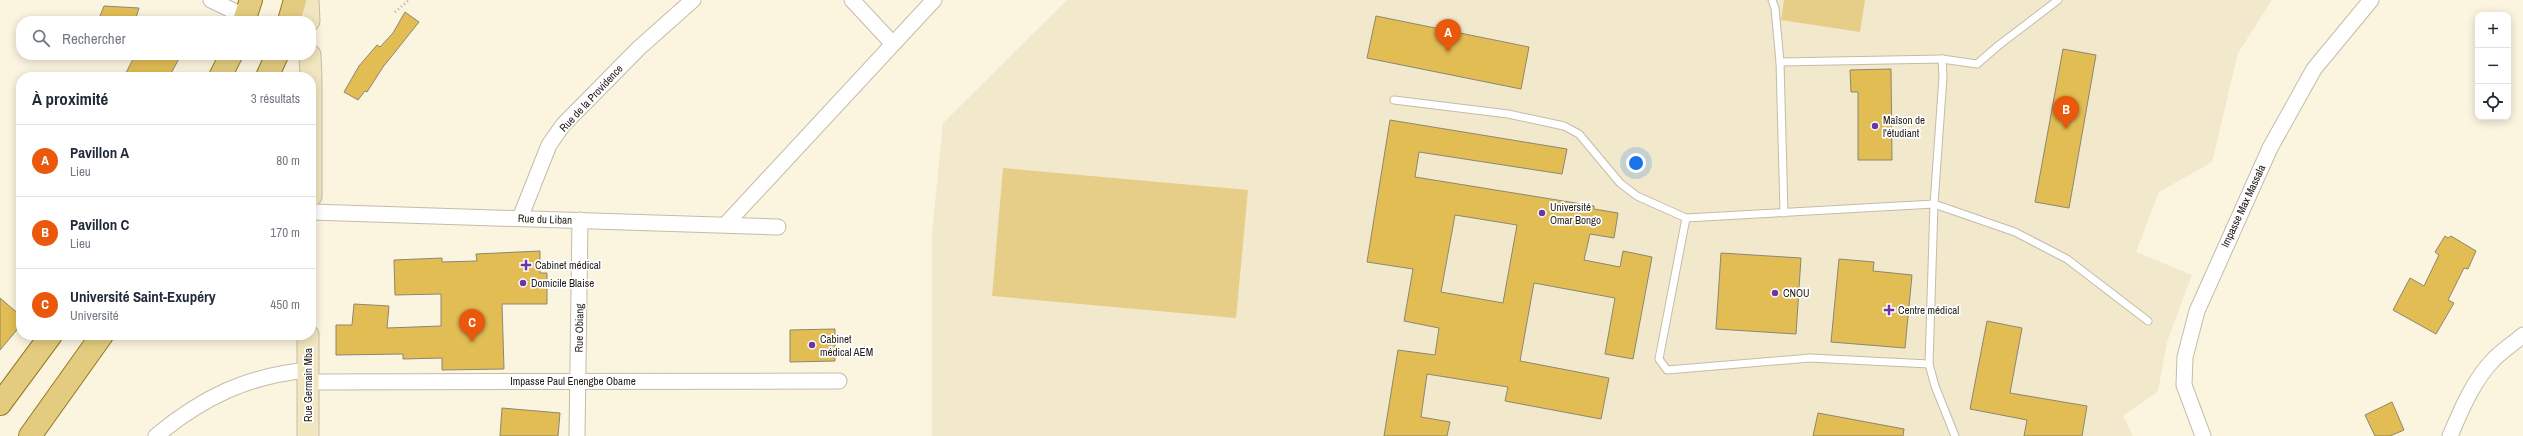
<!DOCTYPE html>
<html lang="fr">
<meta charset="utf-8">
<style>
body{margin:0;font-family:"Archivo Narrow",sans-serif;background:#f2f2f3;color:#1f2937}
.controls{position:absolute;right:12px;top:12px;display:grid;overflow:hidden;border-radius:8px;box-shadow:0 2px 10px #0003}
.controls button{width:36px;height:36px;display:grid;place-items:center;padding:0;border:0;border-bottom:1px solid #e0e1e3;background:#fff;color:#1f2937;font:20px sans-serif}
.you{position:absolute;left:1636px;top:163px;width:14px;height:14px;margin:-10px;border:3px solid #fff;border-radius:50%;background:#1a73e8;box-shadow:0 0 0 6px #1a73e833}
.badge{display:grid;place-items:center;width:26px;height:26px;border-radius:50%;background:#ea580c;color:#fff;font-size:13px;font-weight:700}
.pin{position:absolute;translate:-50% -33px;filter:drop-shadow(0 1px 2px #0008)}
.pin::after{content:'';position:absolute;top:21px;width:14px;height:12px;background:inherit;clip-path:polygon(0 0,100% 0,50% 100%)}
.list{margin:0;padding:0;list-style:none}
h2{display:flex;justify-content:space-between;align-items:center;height:52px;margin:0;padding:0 16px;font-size:17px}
h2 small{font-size:13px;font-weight:400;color:#747a83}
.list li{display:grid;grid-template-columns:26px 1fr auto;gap:12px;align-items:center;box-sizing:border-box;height:72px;padding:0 16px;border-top:1px solid #e0e1e3}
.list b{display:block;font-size:15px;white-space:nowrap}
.list p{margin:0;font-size:13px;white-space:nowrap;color:#747a83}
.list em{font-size:13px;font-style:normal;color:#747a83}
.icon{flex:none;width:22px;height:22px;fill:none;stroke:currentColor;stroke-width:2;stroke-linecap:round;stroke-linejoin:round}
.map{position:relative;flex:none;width:2523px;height:436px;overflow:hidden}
.search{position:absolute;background:#fff;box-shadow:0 2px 10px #0003;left:16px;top:16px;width:300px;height:44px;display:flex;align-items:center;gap:10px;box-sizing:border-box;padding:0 14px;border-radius:16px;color:#747a83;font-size:15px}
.panel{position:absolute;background:#fff;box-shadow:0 2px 10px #0003;left:16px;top:72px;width:300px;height:268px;border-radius:16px}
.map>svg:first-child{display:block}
.built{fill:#f2e8cc}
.green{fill:#e6ce89}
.building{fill:#e1bd54;stroke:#8d8673;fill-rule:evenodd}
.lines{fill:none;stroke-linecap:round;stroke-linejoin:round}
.lane-casing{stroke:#c4bca9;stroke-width:9}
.street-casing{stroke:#c4bca9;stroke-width:17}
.secondary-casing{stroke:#c4bca9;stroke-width:23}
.primary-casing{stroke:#937923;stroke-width:24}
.path{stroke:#aea999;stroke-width:2.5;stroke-dasharray:1 3;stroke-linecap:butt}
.lane{stroke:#fff;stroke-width:7}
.street{stroke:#fff;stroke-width:15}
.secondary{stroke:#f1e6bf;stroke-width:21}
.primary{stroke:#e3cc7f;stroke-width:22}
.poi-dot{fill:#6b35ab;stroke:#fff;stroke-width:1.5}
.labels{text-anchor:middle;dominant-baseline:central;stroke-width:3.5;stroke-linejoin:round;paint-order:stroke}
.street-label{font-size:11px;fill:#201d16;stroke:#fff}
.poi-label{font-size:11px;fill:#201d16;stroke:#fff;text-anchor:start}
</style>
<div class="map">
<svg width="2523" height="436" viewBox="0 0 2523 436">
<rect width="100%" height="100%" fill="#fbf4df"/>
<!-- built -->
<polygon class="built" points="1067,0 2272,0 2238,53 2212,162 2159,192 2136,252 2192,275 2167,342 2158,391 2123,416 2133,436 932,436 932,233 943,123"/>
<!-- green -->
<g class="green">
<polygon points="1784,0 1865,0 1860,32 1781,20"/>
<polygon points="1003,168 1248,190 1236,318 992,296"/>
</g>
<!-- building -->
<g class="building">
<polygon points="104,6 139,8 135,21 98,21"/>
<polygon points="405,12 419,22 383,67 367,92 365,91 358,100 344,92 359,66 377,45 380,47 393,33"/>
<polygon points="1376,16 1529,47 1521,89 1367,58"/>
<polygon points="2063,49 2096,55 2069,208 2035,202"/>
<polygon points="135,55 181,55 169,77 124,77"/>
<polygon points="1891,69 1892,160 1858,160 1858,92 1851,92 1850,70"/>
<path d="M 1390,120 L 1567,149 L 1562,174 L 1419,152 L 1415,177 L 1594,206 L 1594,209 L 1618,213 L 1614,238 L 1590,234 L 1584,260 L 1620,267 L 1623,251 L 1652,257 L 1633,359 L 1605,354 L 1615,298 L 1534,283 L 1520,361 L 1609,378 L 1601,419 L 1505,401 L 1508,387 L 1427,374 L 1421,417 L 1450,422 L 1447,436 L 1384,436 L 1398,350 L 1435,355 L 1439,328 L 1404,321 L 1413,269 L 1367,262 ZM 1455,215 L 1517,225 L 1503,303 L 1441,292 Z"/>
<polygon points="2445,236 2448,238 2451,236 2476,251 2468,269 2464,268 2448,300 2454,303 2436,334 2393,310 2410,278 2424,286 2439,255 2435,252"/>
<polygon points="540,251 540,273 547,273 547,304 502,304 504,369 442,370 442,358 403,359 403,354 336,355 336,325 352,325 354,304 389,306 387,328 441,326 441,294 395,295 394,260 442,258 442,262 477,261 476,254"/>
<polygon points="1721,253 1801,258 1796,334 1716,329"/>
<polygon points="1839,259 1874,262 1873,271 1912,275 1905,348 1831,342"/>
<polygon points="0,298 21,316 21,325 0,350"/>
<polygon points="1987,321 2022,328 2010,393 2087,406 2082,436 2024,436 2027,420 1970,409"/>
<polygon points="835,329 835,361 790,362 790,330"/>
<polygon points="2392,402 2404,430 2390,436 2375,436 2365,415"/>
<polygon points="502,408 560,413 558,436 500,436"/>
<polygon points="1818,413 1904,429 1903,436 1813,436"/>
</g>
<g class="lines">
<defs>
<g id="lane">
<polyline points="1772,0 1775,8 1780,62 1784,213"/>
<polyline points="2058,0 1999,45 1977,64 1942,59 1943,77 1934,204 2015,232 2067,259 2148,321"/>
<polyline points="1780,62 1942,59"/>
<polyline points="1394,100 1508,114 1564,126 1579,134 1620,183 1637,196 1686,218 1934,204 1929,364 1935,386 1955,436"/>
<polyline points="1686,218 1659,359 1667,370 1810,358 1929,364"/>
</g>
<g id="street">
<polyline points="211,0 246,17"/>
<polyline points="852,0 892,43"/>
<polyline points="311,212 778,227"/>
<polyline points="520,218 549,145 563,125 639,48 693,0"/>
<polyline points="726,224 934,0"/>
<polyline points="308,382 839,381"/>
<path d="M 156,436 C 203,397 247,376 308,370"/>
<polyline points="577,436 580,220"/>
<polyline points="2203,436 2184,385 2185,357 2197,311 2270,148 2314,69 2371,0"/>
<path d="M 2450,436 C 2462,408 2473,381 2494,359 C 2503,350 2514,343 2523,335"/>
</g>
<g id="secondary">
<polyline points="308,0 309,21"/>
<polyline points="310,55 311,77"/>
<polyline points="311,83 311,196"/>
<polyline points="308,436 308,335"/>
</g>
<g id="primary">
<polyline points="244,21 251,0"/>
<polyline points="289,21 295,0"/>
<polyline points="220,77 231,55"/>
<polyline points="267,77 277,55"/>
<polyline points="0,404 51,335"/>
<polyline points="30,436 102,335"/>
</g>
</defs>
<!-- lane casing -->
<use href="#lane" class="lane-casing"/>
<!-- street casing -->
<use href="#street" class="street-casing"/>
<!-- secondary casing -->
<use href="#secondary" class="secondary-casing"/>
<!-- primary casing -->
<use href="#primary" class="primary-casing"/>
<!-- path -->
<polyline class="path" points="395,12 409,0"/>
<!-- lane -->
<use href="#lane" class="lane"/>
<!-- street -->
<use href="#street" class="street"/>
<!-- secondary -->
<use href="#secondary" class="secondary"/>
<!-- primary -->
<use href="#primary" class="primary"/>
</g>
<!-- markers -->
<g class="poi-dot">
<circle cx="1875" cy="126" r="4"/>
<circle cx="1542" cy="213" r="4"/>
<path d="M524 259h4v4h4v4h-4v4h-4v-4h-4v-4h4z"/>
<circle cx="523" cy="283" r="4"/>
<circle cx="1775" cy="293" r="4"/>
<path d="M1887 304h4v4h4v4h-4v4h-4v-4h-4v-4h4z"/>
<circle cx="812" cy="345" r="4"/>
</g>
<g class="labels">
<!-- street labels -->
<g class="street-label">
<text transform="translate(591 98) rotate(-47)">Rue de la Providence</text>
<text transform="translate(2243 206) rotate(-65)">Impasse Max Massala</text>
<text transform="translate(545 219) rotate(2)">Rue du Liban</text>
<text transform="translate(579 328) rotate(-89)">Rue Obiang</text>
<text x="573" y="381">Impasse Paul Enengbe Obame</text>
<text transform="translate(308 385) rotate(-90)">Rue Germain Mba</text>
</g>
<!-- poi labels -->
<g class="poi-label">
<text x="1883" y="120">Maîson de<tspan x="1883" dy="13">l'étudiant</tspan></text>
<text x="1550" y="207">Université<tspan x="1550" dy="13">Omar Bongo</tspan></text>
<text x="535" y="265">Cabinet médical</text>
<text x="531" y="283">Domicile Blaise</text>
<text x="1783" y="293">CNOU</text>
<text x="1898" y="310">Centre médical</text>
<text x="820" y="339">Cabinet<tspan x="820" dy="13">médical AEM</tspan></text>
</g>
</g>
</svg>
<div class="controls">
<button>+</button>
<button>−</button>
<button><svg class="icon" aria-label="locate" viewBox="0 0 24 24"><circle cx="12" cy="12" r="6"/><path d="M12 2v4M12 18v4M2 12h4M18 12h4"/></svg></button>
</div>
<div class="you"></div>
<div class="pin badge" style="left:1448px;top:52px">A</div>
<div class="pin badge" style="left:2066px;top:129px">B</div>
<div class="pin badge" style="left:472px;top:342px">C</div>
<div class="search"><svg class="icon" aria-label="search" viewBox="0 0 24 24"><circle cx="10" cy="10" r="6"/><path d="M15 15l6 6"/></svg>Rechercher</div>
<section class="panel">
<h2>À proximité<small>3 résultats</small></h2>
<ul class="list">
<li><span class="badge">A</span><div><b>Pavillon A</b><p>Lieu</p></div><em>80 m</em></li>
<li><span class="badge">B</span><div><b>Pavillon C</b><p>Lieu</p></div><em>170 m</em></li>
<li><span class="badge">C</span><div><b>Université Saint-Exupéry</b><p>Université</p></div><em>450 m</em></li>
</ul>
</section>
</div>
